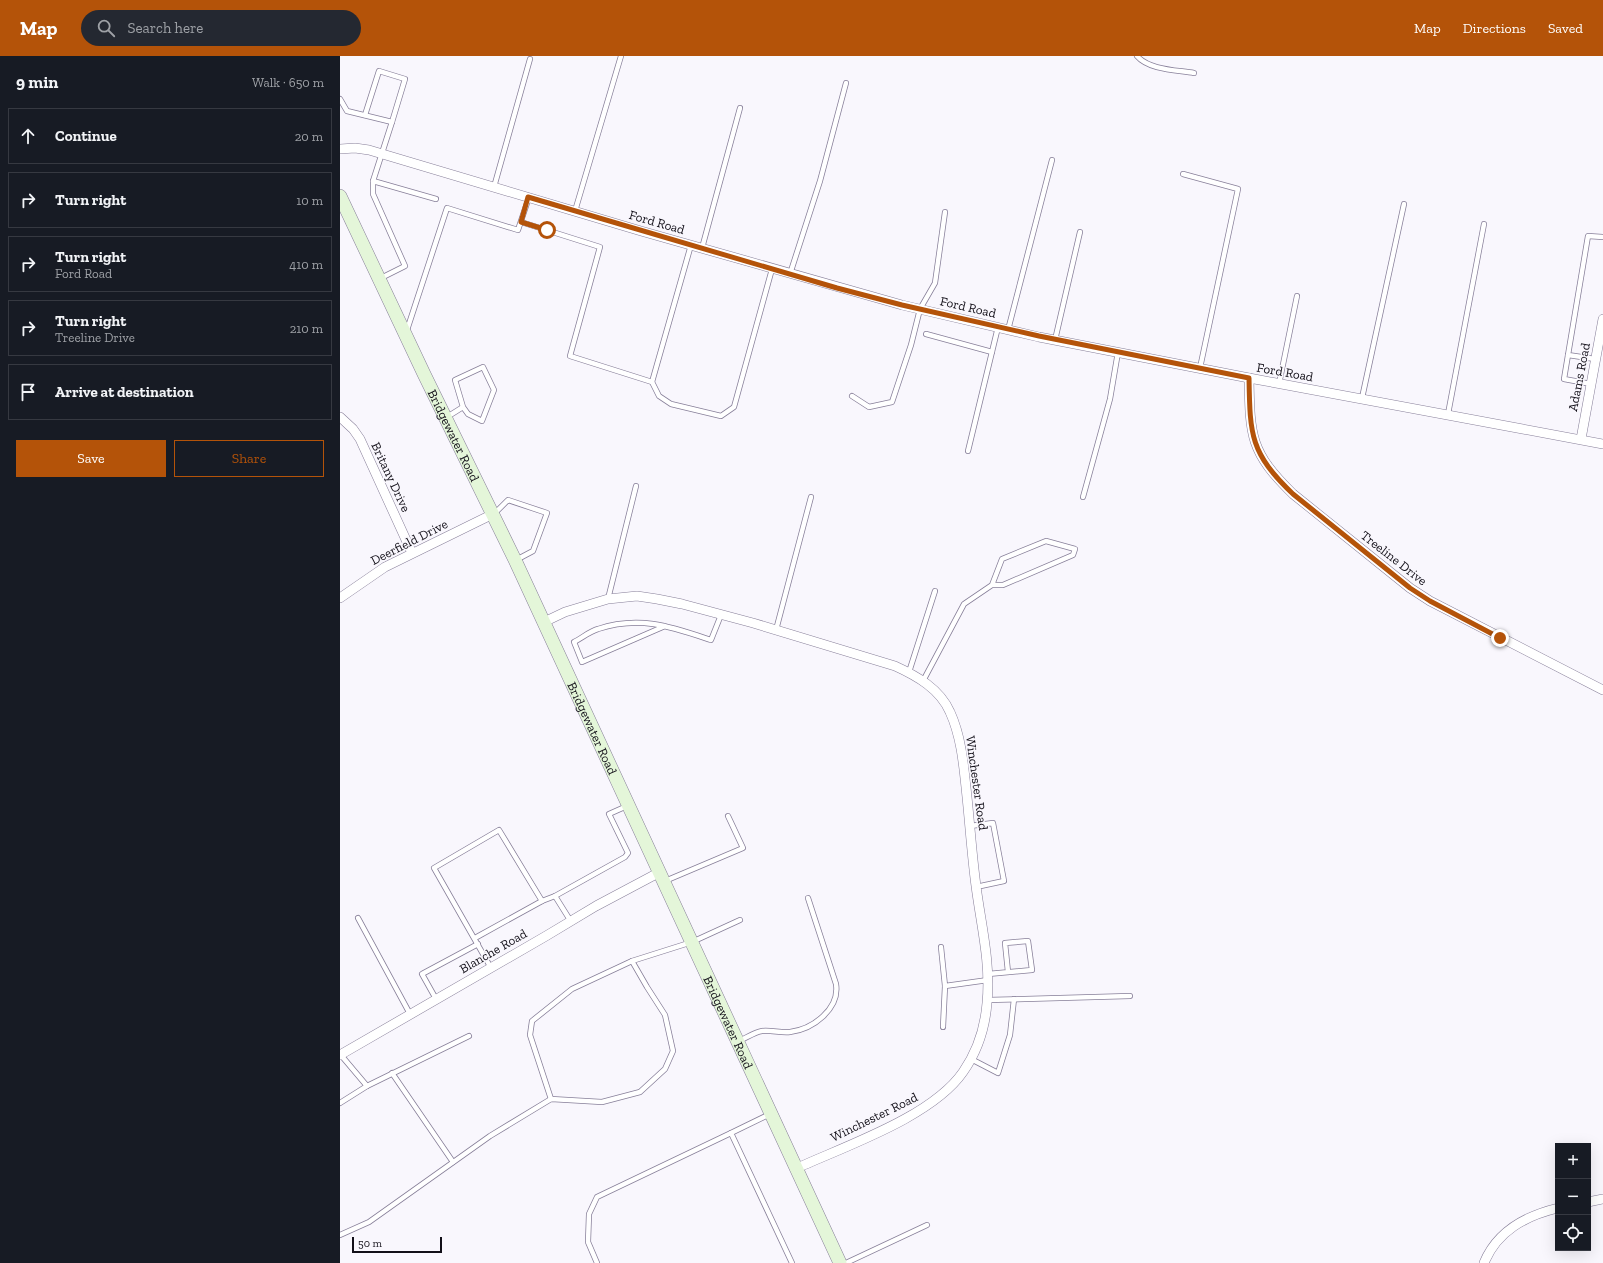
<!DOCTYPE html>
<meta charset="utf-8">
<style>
body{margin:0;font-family:"Zilla Slab",serif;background:#242831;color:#f1f3f6}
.controls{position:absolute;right:12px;bottom:12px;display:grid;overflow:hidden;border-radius:0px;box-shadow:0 4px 16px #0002}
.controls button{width:36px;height:36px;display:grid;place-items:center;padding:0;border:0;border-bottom:1px solid #363941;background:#171b24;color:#f1f3f6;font:20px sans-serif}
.scale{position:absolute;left:12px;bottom:10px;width:90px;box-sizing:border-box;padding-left:4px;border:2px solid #120f18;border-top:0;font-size:11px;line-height:14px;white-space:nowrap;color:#120f18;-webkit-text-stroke:3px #f9f7fd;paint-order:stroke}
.stop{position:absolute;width:12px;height:12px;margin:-9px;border:3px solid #b45309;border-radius:50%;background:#fff}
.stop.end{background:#b45309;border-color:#fff;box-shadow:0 1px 4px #0008}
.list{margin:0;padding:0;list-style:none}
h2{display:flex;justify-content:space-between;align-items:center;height:52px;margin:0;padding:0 16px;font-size:17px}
h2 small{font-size:13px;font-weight:400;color:#9ea1a6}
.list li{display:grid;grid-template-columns:26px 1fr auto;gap:12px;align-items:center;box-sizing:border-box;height:56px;margin:0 8px 8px;padding:0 8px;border:1px solid #363941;border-radius:0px}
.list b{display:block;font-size:15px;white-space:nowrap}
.list p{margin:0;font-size:13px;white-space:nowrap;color:#9ea1a6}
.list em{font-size:13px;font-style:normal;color:#9ea1a6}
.actions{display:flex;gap:8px;padding:12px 16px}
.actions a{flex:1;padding:9px 0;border:1px solid #b45309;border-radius:0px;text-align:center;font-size:14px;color:#b45309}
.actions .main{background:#b45309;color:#fff}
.icon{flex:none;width:22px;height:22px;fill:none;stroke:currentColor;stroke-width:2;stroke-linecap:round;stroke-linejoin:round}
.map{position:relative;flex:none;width:1263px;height:1207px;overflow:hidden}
header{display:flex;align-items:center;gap:24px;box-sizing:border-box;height:56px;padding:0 20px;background:#b45309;color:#fff}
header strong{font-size:19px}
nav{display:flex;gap:22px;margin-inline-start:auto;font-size:14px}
.search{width:280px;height:36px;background:#242831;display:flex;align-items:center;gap:10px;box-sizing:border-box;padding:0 14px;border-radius:22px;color:#9ea1a6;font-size:15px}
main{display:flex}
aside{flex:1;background:#171b24}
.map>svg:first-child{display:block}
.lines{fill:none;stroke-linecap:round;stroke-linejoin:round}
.lane-casing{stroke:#877f99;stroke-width:6}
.street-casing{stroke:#877f99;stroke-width:10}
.secondary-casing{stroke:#877f99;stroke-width:14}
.lane{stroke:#fff;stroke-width:4.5}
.street{stroke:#fff;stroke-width:9}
.secondary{stroke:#e4f6d9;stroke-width:13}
.route{stroke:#b45309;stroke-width:5}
.labels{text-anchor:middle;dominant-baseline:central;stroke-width:3;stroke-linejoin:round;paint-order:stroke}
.street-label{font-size:13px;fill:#120f18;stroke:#f9f7fd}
</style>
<header>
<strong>Map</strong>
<div class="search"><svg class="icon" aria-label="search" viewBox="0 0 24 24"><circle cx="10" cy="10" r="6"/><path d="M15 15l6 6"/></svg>Search here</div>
<nav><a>Map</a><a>Directions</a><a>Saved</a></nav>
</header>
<main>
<aside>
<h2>9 min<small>Walk · 650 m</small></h2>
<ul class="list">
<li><svg class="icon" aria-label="ahead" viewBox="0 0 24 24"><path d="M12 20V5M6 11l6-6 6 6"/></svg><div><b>Continue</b></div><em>20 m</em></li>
<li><svg class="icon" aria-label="right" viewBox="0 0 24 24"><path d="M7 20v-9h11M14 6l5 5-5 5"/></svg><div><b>Turn right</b></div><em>10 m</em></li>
<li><svg class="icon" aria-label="right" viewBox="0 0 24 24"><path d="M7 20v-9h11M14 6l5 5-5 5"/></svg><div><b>Turn right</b><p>Ford Road</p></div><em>410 m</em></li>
<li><svg class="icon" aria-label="right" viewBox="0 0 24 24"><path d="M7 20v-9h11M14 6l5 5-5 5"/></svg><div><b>Turn right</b><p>Treeline Drive</p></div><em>210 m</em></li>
<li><svg class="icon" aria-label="arrive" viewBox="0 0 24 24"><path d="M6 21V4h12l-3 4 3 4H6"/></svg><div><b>Arrive at destination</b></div></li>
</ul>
<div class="actions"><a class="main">Save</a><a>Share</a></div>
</aside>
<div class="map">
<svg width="1263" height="1207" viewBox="0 0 1263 1207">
<rect width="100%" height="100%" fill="#f9f7fd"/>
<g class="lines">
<defs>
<g id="lane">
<path d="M 797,0 C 809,14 837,14 854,17"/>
<polyline points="0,43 7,55 52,66 33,125 33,138 65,210 41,222"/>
<polyline points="25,59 39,15 65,23 52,66"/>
<polyline points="843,118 898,133 860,312"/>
<polyline points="33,125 96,143"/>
<polyline points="154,131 190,3"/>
<polyline points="235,155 281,0"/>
<polyline points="181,166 260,191 230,300 312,326 351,189"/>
<polyline points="362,192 400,52"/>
<polyline points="450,218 480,125 506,27"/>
<polyline points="67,274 107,152 178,174 189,141"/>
<polyline points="668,274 712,104"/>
<polyline points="586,278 652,296"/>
<polyline points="715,284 740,176"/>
<polyline points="1228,299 1224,323 1251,328"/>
<polyline points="1255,303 1228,299 1248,180 1263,181"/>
<polyline points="312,326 319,340 331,348 381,360 394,351 432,213"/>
<polyline points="939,328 957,240"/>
<polyline points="512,340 529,351 552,346 571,289 580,253 595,227 605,156"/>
<polyline points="1022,342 1064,148"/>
<polyline points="1108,358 1144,168"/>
<polyline points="107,361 123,351 115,324 143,311 154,334 142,365 128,358 123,351"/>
<polyline points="628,395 658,271"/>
<polyline points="743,441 770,343 778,296"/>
<polyline points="155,457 168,444 207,457 193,495 176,504"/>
<polyline points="268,543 296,430"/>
<path d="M 325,570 L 242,606 L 234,586 C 242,582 250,575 258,573 C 300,559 332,571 371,584 L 381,559"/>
<polyline points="436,574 471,441"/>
<polyline points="569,616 595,535"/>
<polyline points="583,625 624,548 652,529 663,529 733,499 735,493 706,485 662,503 652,529"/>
<polyline points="630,770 653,767 664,825 636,831"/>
<polyline points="325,825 403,792 388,760"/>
<polyline points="215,840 285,801 288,797 269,758 287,750"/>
<polyline points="18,862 70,958"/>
<polyline points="135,882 202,845 215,840 230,864"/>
<polyline points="601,891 605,930 648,924"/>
<polyline points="151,912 94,812 159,774 202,845"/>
<polyline points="648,918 692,914 688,885 665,887 668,916"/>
<polyline points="96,943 82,918 138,888"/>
<polyline points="647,944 790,940"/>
<polyline points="603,971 605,930"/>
<path d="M 399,985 C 406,982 415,976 422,975 C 431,974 441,977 450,976 C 473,973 500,953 496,928 L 468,842"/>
<polyline points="0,998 27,1030 0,1047"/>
<polyline points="631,1003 658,1017 670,979 674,943"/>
<polyline points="52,1017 113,1106"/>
<polyline points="27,1030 129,980"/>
<polyline points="211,1043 190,979 192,965 232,933 292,905"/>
<polyline points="430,1058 391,1077 452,1207"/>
<polyline points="0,1179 29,1166 150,1080 211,1043 262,1046 300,1036 325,1013 333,995 325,959 307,931 292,905 352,886 400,864"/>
<polyline points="257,1207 248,1186 249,1158 257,1141 391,1077"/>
<polyline points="506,1207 587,1169"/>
</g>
<g id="street">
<polyline points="0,93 15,92 29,94 301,175 562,249 699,281 909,322 1263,388"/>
<path d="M 909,322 C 910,380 910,396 953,438 L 1070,532 L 1090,545 L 1263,634"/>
<polyline points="0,361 13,373 20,383 72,497"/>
<polyline points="1241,383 1263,263"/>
<polyline points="0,542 45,511 153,458"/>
<path d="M 204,566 L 225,556 L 268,543 L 297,540 L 317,543 L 342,548 L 413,567 L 555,610 C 577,620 600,633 610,656 C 622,682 624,713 627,741 C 630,770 632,800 636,830 C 641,869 651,907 647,947 C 645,972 637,996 623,1016 C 592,1061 505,1090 455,1113"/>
<polyline points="0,999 206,880 256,850 320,816"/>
<polyline points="1248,1146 1263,1143"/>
<path d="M 1144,1207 C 1157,1175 1185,1160 1218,1152"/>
</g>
<g id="secondary">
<path id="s1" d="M 0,140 L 84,318 L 175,504 L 500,1207"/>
</g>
</defs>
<!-- lane casing -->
<use href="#lane" class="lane-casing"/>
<!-- street casing -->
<use href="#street" class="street-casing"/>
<!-- secondary casing -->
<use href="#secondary" class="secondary-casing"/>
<!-- lane -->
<use href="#lane" class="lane"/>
<!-- street -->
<use href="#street" class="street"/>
<!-- secondary -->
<use href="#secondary" class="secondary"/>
</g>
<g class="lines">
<!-- route -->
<path class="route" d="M 207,174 L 181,166 L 188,141 L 497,232 L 562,249 L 699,280 L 909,322 C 910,379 910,397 953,438 L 1070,532 L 1090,545 L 1160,582"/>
</g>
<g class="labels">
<!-- street labels -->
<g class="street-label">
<text transform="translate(317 166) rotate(16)">Ford Road</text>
<text transform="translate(628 251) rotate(13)">Ford Road</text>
<text transform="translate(945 316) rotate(10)">Ford Road</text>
<text transform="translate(1239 321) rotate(-79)">Adams Road</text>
<text stroke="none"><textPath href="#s1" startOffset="265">Bridgewater Road</textPath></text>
<text transform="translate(51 421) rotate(65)">Britany Drive</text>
<text transform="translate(69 486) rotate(-27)">Deerfield Drive</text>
<text transform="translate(1054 502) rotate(38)">Treeline Drive</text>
<text stroke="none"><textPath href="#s1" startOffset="589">Bridgewater Road</textPath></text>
<text transform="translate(637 727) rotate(82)">Winchester Road</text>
<text transform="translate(153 895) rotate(-30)">Blanche Road</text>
<text stroke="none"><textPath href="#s1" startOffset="913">Bridgewater Road</textPath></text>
<text transform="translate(534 1061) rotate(-26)">Winchester Road</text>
</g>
</g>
</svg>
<div class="controls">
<button>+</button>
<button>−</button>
<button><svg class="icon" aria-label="locate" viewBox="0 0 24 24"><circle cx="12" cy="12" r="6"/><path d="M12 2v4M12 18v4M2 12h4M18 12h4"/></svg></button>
</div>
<div class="scale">50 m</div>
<div class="stop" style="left:207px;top:174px"></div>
<div class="stop end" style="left:1160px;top:582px"></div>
</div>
</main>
